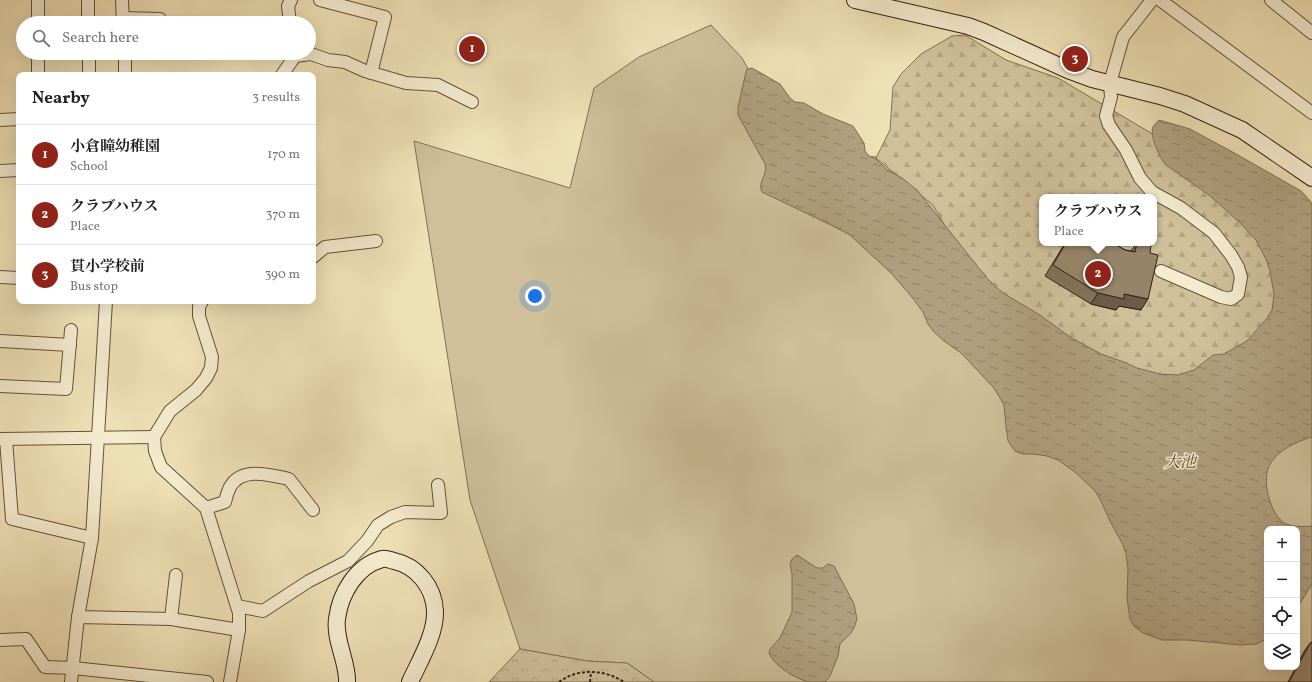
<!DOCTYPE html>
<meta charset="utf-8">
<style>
body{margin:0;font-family:Vollkorn,"Noto Serif JP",serif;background:#f6f6f6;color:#222}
.controls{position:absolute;right:12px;bottom:12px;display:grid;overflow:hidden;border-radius:8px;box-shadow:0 4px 16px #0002}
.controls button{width:36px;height:36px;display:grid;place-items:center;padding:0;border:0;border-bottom:1px solid #e0e0e0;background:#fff;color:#222;font:20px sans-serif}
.you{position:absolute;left:535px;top:296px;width:14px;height:14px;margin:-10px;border:3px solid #fff;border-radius:50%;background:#1a73e8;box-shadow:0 0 0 6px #1a73e833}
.badge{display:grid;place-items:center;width:26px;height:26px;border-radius:50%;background:#8f2418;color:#fff;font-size:13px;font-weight:700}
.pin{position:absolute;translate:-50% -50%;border:2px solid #fff;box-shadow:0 1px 4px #0006}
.popup{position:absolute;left:1039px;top:194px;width:118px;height:52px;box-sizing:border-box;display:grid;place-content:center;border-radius:8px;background:#fff;filter:drop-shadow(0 1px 3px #0005);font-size:13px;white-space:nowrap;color:#767676}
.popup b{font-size:15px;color:#222}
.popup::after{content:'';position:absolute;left:50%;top:100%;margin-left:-8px;border:8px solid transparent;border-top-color:#fff}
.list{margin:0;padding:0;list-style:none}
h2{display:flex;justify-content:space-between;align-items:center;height:52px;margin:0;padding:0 16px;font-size:17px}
h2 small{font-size:13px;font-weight:400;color:#767676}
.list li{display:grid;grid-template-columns:26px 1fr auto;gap:12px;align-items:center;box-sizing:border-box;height:60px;padding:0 16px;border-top:1px solid #e0e0e0}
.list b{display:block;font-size:15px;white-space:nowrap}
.list p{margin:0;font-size:13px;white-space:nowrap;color:#767676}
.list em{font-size:13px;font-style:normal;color:#767676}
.icon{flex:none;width:22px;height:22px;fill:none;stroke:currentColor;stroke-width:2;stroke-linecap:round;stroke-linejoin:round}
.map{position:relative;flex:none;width:1312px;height:682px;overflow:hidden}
.search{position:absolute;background:#fff;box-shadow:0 4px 16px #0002;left:16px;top:16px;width:300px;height:44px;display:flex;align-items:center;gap:10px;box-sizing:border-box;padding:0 14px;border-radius:22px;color:#767676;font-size:15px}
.panel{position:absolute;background:#fff;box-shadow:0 4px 16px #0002;left:16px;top:72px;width:300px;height:232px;border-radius:8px}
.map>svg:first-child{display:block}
.grass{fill:#cfc09a;stroke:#827057;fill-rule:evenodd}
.forest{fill:url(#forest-firs);stroke:#827057;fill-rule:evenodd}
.park{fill:url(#park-crowns);stroke:#827057}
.water{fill:url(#water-ripples);stroke:#7f6c54}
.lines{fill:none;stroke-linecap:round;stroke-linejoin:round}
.street-casing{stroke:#64503c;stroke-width:14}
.secondary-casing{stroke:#351f14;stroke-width:18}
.path{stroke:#351f14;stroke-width:2;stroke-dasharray:3 2;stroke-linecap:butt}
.street{stroke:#f5ecd0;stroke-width:12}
.secondary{stroke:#f5ecd0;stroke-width:16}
.wall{fill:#817259;stroke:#351f14}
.shaded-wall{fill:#695c49;stroke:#351f14}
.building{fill:#968468;stroke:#351f14}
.labels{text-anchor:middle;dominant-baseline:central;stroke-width:3;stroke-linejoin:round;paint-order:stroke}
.water-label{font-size:16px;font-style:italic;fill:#604c39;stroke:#f5ecd0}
</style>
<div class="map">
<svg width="1312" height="682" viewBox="0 0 1312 682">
<defs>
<pattern id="forest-firs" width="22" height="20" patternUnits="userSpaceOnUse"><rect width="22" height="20" fill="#cfc09a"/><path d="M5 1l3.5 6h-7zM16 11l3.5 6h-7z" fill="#b2a584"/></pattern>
<pattern id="park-crowns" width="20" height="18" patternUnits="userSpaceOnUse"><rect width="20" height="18" fill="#cfc09a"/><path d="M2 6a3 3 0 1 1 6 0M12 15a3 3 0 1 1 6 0" fill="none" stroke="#b2a584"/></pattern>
<pattern id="water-ripples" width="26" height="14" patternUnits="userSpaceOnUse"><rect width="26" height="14" fill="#b09f7f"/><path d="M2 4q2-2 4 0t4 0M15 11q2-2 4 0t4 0" fill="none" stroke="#908167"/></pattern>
</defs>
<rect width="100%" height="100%" fill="#efe1b6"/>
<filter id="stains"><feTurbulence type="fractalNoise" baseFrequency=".005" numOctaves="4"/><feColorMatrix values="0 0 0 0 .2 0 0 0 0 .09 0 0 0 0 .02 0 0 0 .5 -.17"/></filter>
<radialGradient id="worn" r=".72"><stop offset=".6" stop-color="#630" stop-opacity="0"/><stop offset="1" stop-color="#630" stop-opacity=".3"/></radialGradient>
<!-- grass -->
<path class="grass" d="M 711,25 L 742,58 L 773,114 L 859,156 L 967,162 L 1033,100 L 1246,252 L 1312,371 L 1312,682 L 654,682 L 627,663 L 587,661 L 520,649 L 470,500 L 414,141 L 570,188 L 594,88 L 639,57 ZM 1042,197 L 1154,197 L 1154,243 L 1042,243 ZM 1267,529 L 1297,529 L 1297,667 L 1267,667 Z"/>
<!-- forest -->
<path class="forest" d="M 965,35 L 1006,60 L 1058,78 L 1195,159 L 1279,262 L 1276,326 L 1198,390 L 1105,369 L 987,285 L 953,240 L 933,205 L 876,158 L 890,130 L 893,87 L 901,74 L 921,54 L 952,36 ZM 1042,197 L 1154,197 L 1154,243 L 1042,243 Z"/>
<!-- park -->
<polygon class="park" points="520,649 587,661 627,663 654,682 489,682"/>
<!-- water -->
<g class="water">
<path d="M 752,68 L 780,84 L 790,98 L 795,102 L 804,103 L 823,114 L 853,126 L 864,143 L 865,151 L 869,156 L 876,159 L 886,169 L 902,178 L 917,190 L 986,277 L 998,289 L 1008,296 L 1040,315 L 1070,337 L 1101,354 L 1124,362 L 1137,368 L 1160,374 L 1178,375 L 1194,370 L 1213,355 L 1224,354 L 1247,341 L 1269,316 L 1272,310 L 1274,295 L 1270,271 L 1266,259 L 1256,240 L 1238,221 L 1209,195 L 1166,165 C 1160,159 1149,135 1153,127 C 1154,125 1157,122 1159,120 L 1190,129 L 1238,155 L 1301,191 L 1312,203 L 1312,437 C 1297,441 1276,451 1269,466 C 1262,482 1270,513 1284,523 C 1291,527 1304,527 1312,526 L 1312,584 L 1297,608 L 1297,529 L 1267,529 L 1267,639 L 1256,644 L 1240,645 L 1188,640 L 1162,640 L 1143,633 L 1134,626 L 1130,619 L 1127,598 L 1128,568 L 1126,554 L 1123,545 L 1110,521 L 1100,499 L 1095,491 L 1076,473 L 1058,460 L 1047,456 L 1033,454 L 1022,454 L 1015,451 L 1008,441 L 1006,426 L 1004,405 L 994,388 L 961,353 L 944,341 L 933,331 L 928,324 L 923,312 L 911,296 L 891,273 L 850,235 L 833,226 L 762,192 C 757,181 768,176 765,164 L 738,115 L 738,107 L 746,72 L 747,69 Z"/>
<path d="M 797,555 L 817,568 L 823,568 L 828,564 L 834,566 L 854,604 L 857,619 L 854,628 L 851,633 L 840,644 L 838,656 L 830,676 L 825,682 C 820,682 814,682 809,682 C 796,679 774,666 769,653 L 770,649 L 780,638 L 792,612 L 792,574 L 790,565 L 792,559 Z"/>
</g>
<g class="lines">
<defs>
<g id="street">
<polyline points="88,0 88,23"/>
<polyline points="122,0 123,23"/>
<polyline points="320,0 385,17 371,73"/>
<polyline points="1152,0 1123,37 1110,83 1111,97 1106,116 1109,125 1126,150 1140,178 1152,192 1181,208 1214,233 1231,255 1238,267 1241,277 1238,294 1231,299 1221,297 1161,271"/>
<polyline points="1160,0 1312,113"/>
<polyline points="1271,0 1312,33"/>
<polyline points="123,18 160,19"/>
<polyline points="38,23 38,0"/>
<polyline points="290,23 288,6 291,0"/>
<polyline points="89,53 89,75"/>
<polyline points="125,53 125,75"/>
<polyline points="295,56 311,54 328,60 345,62 365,71 406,83 438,85 472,102"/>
<polyline points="38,75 38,53"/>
<polyline points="282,75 295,56 294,53"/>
<polyline points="0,120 19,119"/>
<polyline points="0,171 19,170"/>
<polyline points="313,257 325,247 376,241"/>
<polyline points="0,277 19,278"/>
<polyline points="202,301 199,307 199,316 212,357 211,368 206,378 196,390 170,411 154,437 155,451 161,467 206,508 239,613 239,630 230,682"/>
<polyline points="0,341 70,345"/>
<polyline points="0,386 66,389 71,330"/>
<polyline points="0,439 154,437"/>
<polyline points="6,439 12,519 92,538"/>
<path d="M 206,508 L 225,502 C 226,497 228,491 230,487 C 242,466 270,475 289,479 L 313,510"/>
<polyline points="237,606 263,611 309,581 348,561 367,541 378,525 391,517 405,512 441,513 438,485"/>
<polyline points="78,617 92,538 106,301"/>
<polyline points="171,619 176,575"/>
<polyline points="0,640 26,639 45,667 73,668 207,682"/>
<polyline points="71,682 78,617 171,619 239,630"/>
</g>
<g id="secondary">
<polyline points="855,0 968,26 984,32 1068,70 1092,79 1160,96 1185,104 1242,130 1312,178"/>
<path d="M 347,682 C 348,662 334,640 337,619 C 340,594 356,566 382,559 C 385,558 390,560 394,561 C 417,566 434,587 435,611 C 436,634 419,662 410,682"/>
</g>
</defs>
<!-- street casing -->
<use href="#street" class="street-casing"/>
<!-- secondary casing -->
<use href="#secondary" class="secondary-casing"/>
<!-- path -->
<g class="path">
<path d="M 559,682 C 578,668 604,669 624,682"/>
<polyline points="590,682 591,672"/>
</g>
<!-- street -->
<use href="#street" class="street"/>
<!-- secondary -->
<use href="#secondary" class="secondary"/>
</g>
<!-- wall -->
<g class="wall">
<polygon points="1065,243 1113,243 1125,250 1131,251 1137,243 1141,310 1119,306 1116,310 1091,304 1045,276"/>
<polygon points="1311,642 1312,682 1288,682 1296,667 1297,667 1297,665 1305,650"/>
</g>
<!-- shaded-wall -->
<polygon class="shaded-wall" points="1098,293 1124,294 1148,299 1141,310 1119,306 1116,310 1091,304"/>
<!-- building -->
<g class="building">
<polygon points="1066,243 1113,243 1125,250 1135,252 1137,243 1151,245 1150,253 1158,255 1148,299 1124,294 1124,299 1098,293 1053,265"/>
<polygon points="1311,642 1312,642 1312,682 1289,682"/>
</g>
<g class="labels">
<!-- water labels -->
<g class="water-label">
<text x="1180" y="463">大池</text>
</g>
</g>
<rect width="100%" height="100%" filter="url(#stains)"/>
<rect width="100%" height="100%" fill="url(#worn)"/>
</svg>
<div class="controls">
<button>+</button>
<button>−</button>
<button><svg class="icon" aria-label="locate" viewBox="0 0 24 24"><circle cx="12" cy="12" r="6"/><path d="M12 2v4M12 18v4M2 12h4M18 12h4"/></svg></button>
<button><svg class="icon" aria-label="layers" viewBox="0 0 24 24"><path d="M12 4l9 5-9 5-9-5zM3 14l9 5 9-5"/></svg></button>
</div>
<div class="you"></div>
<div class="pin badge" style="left:472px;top:49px">1</div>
<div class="pin badge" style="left:1098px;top:274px">2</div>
<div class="popup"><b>クラブハウス</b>Place</div>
<div class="pin badge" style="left:1075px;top:59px">3</div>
<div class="search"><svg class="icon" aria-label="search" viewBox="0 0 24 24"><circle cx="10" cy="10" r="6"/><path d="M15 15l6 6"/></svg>Search here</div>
<section class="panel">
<h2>Nearby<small>3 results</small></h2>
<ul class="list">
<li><span class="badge">1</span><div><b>小倉瞳幼稚園</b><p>School</p></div><em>170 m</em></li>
<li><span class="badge">2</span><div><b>クラブハウス</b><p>Place</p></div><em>370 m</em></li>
<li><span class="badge">3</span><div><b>貫小学校前</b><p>Bus stop</p></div><em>390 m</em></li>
</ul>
</section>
</div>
